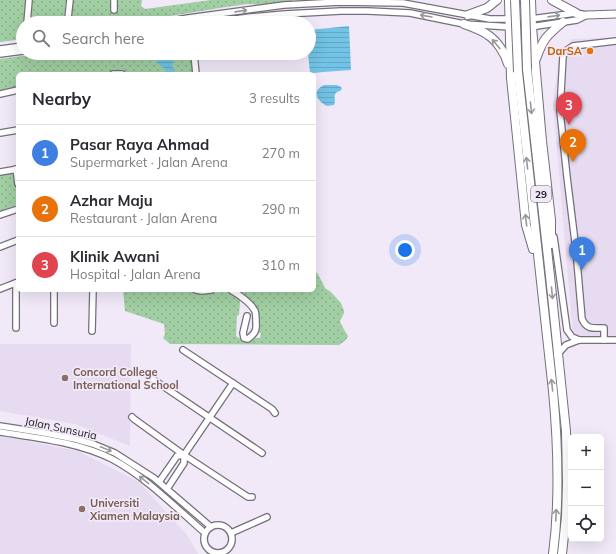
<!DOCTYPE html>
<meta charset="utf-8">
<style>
body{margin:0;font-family:Mulish,sans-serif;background:#f7f7f7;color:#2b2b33}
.controls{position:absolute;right:12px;bottom:12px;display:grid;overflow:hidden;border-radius:6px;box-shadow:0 4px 16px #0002}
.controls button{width:36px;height:36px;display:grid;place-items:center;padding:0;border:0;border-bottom:1px solid #e1e1e2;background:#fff;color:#2b2b33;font:20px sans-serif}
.you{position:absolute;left:405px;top:250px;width:14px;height:14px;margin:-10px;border:3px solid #fff;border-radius:50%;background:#1a73e8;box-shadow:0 0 0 6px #1a73e833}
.badge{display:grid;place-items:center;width:26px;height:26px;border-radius:50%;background:#db2777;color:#fff;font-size:13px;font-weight:700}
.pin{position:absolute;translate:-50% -33px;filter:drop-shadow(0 1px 2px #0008)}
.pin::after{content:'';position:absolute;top:21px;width:14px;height:12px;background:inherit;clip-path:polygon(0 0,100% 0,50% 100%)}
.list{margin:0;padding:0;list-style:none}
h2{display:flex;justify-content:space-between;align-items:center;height:52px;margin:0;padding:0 16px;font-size:17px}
h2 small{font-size:13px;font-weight:400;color:#7c7c81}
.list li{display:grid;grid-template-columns:26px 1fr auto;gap:12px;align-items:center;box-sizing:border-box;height:56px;padding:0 16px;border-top:1px solid #e1e1e2}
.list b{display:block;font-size:15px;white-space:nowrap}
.list p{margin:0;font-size:13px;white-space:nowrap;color:#7c7c81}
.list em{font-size:13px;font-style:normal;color:#7c7c81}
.icon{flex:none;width:22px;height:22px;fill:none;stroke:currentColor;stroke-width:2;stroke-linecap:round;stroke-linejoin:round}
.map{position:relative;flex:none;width:616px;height:554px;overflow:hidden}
.search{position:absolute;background:#fff;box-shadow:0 4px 16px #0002;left:16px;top:16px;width:300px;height:44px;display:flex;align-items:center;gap:10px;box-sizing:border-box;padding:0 14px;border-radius:22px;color:#7c7c81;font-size:15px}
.panel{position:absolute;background:#fff;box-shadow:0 4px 16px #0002;left:16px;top:72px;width:300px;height:220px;border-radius:6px}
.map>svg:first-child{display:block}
.built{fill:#e6dbf1}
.grass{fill:url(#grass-dots)}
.water{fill:url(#water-rules)}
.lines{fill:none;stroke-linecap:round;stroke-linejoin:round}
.minor-casing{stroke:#756f7c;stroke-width:8}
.major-casing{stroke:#756f7c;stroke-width:9}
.highway-casing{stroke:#756f7c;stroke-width:10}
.minor{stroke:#fff;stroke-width:5.5}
.major{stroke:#fff;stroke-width:7}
.highway{stroke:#fff;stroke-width:8}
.highway-bridge-casing{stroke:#756f7c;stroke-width:10;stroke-linecap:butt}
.highway-bridge{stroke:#fff;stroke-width:8}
.oneway{stroke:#989799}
.food-dot{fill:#e8710a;stroke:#f1e9f8;stroke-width:1.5}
.education-dot{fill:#8d6e63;stroke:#f1e9f8;stroke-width:1.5}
.labels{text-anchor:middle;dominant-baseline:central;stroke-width:3.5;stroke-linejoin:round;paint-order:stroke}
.shield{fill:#f1e9f8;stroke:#5a575f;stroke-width:1}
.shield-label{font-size:10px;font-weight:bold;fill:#1a181d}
.food-label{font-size:11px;font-weight:bold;fill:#c56008;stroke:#f1e9f8;text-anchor:end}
.education-label{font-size:11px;font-weight:bold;fill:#785e54;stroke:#f1e9f8;text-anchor:start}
.street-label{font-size:11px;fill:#1a181d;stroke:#f1e9f8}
</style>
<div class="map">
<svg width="616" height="554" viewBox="0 0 616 554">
<defs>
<pattern id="grass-dots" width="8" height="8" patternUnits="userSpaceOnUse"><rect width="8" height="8" fill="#a1cea3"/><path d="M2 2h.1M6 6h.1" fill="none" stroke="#8ab08c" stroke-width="1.8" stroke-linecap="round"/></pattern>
<pattern id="water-rules" width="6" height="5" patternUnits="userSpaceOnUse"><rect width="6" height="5" fill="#72c3e5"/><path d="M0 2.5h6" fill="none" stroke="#62a7c4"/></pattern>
</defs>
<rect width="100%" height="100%" fill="#f1e9f8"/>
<!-- built -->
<g class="built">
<polygon points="616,37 616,339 578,339 573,337 553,103 559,56 572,39"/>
<polygon points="0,344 131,344 130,446 75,424 0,411"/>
<polygon points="0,436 78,451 139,482 188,536 198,554 0,554"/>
</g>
<!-- grass -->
<g class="grass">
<polygon points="0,0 27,0 24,23 23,23 23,39 0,42"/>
<polygon points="32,0 66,0 64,19 70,20 73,0 111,0 111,12 116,12 117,0 142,0 141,6 145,9 211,0 292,0 293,2 261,5 248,4 226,7 127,23 29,23"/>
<polygon points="43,53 190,53 194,74 128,74 126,72 118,71 99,74 18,74 18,88 0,91 0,59"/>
<path d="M 10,173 L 14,174 C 18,183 18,195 18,204 L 0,212 L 0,174 Z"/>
<path d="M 314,270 L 318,274 L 325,288 L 331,292 L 341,303 L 344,311 L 344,313 L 340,321 L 342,326 L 348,336 L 346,340 L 339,345 L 170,344 L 163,338 L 165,334 L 164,324 L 125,311 L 123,290 L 189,290 C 203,299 231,283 240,301 L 239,315 L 237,316 L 236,336 L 239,338 L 242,339 L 260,338 L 261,333 L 258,333 L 258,318 L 244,297 L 236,290 L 314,290 Z"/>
</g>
<!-- water -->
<g class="water">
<polygon points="349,26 351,70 310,73 308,53 309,30"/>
<polygon points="171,53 175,53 172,65 175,74 159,74 165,73 166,70 156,62 157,58 159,56 164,56"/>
<path d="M 324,85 L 337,85 L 341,87 L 342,89 L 340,91 C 331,93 337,99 334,105 L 327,106 C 317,101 311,91 324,85 Z"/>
</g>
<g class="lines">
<defs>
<g id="minor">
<polyline points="114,10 114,0"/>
<polyline points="68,18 70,0"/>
<polyline points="27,23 29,0"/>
<polyline points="160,23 188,18 284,5 340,2 403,3 490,19 531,19 576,13 587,15"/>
<polyline points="206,23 250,17 285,14 341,11 368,11 410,13 464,24 512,27"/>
<polyline points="530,27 577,20 587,15"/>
<polyline points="0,49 23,46"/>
<polyline points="194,53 196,74"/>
<polyline points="0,54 23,51"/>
<polyline points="113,74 122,74"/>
<polyline points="0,94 18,90"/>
<polyline points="0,133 18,130"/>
<polyline points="16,169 18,184"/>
<polyline points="0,172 18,169"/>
<polyline points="0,215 18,209"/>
<polyline points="554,237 567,330 572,337 579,340"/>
<polyline points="0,247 18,240"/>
<polyline points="16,283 16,328"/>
<polyline points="0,289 18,282"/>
<polyline points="196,290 202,291 211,290"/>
<path d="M 231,290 C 238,294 251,303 255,311 C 256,314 256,319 256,323 C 257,331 254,334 248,339 L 244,338 L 243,333 L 247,316"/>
<polyline points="54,323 54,290"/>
<polyline points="92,331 93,290"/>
<path d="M 604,340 L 604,328 C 593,328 587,330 582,319 L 576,250 L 567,177 L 560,111 L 563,56 L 567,50 L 573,46 L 616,41"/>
<polyline points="183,350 272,409 275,413"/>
<polyline points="557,355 566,345 579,340 616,340"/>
<polyline points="148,376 262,453"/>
<polyline points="132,417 134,419 184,455 248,497 252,497"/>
<polyline points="0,426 45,433 75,439 93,444 115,453 154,478 211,527"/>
<path d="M 0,432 C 37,438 78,442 112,459 C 146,477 176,508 205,533"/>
<polyline points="159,482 177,456 184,455"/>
<polyline points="167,489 184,463 184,455 233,383"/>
<circle cx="218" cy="539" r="14"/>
<polyline points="231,533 267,517"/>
</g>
<polyline id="major" points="587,15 616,14"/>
<g id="highway">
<polyline points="509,0 511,78 526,225 533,249"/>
<polyline points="531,0 532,27 542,141 551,220 551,244"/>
<polyline points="552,0 576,13"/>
<polyline points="468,15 487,8 497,0"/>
<path d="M 464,24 C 472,27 481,30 488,35 C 497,41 505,53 508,64"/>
<path d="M 536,59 C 543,39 546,36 563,22"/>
<polyline points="527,69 550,276 566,431 567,483 566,517 562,554"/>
<path d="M 518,72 L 553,391 C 558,444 560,501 553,554"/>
</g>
</defs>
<!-- minor casing -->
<use href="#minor" class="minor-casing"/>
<!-- major casing -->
<use href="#major" class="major-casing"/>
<!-- highway casing -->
<use href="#highway" class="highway-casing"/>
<!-- minor -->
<use href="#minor" class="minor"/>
<!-- major -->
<use href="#major" class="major"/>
<!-- highway -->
<use href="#highway" class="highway"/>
<defs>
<g id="highway-bridge">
<polyline points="515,0 518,72"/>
<polyline points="525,0 527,69"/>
</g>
</defs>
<!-- highway-bridge casing -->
<use href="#highway-bridge" class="highway-bridge-casing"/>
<!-- highway-bridge -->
<use href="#highway-bridge" class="highway-bridge"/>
</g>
<!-- one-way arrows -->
<defs><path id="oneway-shaft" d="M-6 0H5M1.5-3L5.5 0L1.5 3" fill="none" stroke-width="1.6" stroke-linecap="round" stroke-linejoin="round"/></defs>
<g class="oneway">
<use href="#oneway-shaft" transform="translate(241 11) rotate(-8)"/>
<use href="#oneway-shaft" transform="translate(426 16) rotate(-170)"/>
<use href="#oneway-shaft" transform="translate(554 16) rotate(-8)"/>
<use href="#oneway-shaft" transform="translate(496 44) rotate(-130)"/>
<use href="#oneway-shaft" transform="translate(531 108) rotate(84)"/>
<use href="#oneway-shaft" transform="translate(527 163) rotate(-96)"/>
<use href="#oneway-shaft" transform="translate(526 220) rotate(-97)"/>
<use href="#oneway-shaft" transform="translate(552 293) rotate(85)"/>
<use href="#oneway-shaft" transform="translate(552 385) rotate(-96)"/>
<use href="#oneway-shaft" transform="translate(106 449) rotate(22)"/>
<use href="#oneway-shaft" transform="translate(144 480) rotate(-142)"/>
<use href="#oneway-shaft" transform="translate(556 515) rotate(-87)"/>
</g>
<!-- markers -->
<circle class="food-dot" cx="590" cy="51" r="4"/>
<g class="education-dot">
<circle cx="65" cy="378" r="4"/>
<circle cx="82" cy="509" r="4"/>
</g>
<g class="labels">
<!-- shield labels -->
<rect class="shield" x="531" y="186" width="20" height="16" rx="3"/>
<g class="shield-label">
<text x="541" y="194">29</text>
</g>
<!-- food labels -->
<g class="food-label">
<text x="582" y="51">DarSA</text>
</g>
<!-- education labels -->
<g class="education-label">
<text x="73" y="372">Concord College<tspan x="73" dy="13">International School</tspan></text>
<text x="90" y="503">Universiti<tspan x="90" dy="13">Xiamen Malaysia</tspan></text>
</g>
<!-- street labels -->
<g class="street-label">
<text transform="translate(61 428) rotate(12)">Jalan Sunsuria</text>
</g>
</g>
</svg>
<div class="controls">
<button>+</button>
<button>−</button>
<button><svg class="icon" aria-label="locate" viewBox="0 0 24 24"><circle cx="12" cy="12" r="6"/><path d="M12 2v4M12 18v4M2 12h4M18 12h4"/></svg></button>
</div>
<div class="you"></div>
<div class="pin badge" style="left:582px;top:270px;background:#3f7fe0">1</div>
<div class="pin badge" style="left:573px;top:162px;background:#e8710a">2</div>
<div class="pin badge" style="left:569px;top:125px;background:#e0444e">3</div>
<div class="search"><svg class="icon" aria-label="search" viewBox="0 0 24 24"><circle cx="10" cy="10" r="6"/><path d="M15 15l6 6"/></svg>Search here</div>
<section class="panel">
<h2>Nearby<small>3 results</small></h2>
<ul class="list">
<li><span class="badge" style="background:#3f7fe0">1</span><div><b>Pasar Raya Ahmad</b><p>Supermarket · Jalan Arena</p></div><em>270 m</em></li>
<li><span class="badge" style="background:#e8710a">2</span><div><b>Azhar Maju</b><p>Restaurant · Jalan Arena</p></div><em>290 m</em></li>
<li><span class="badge" style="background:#e0444e">3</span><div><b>Klinik Awani</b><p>Hospital · Jalan Arena</p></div><em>310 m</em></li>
</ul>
</section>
</div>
